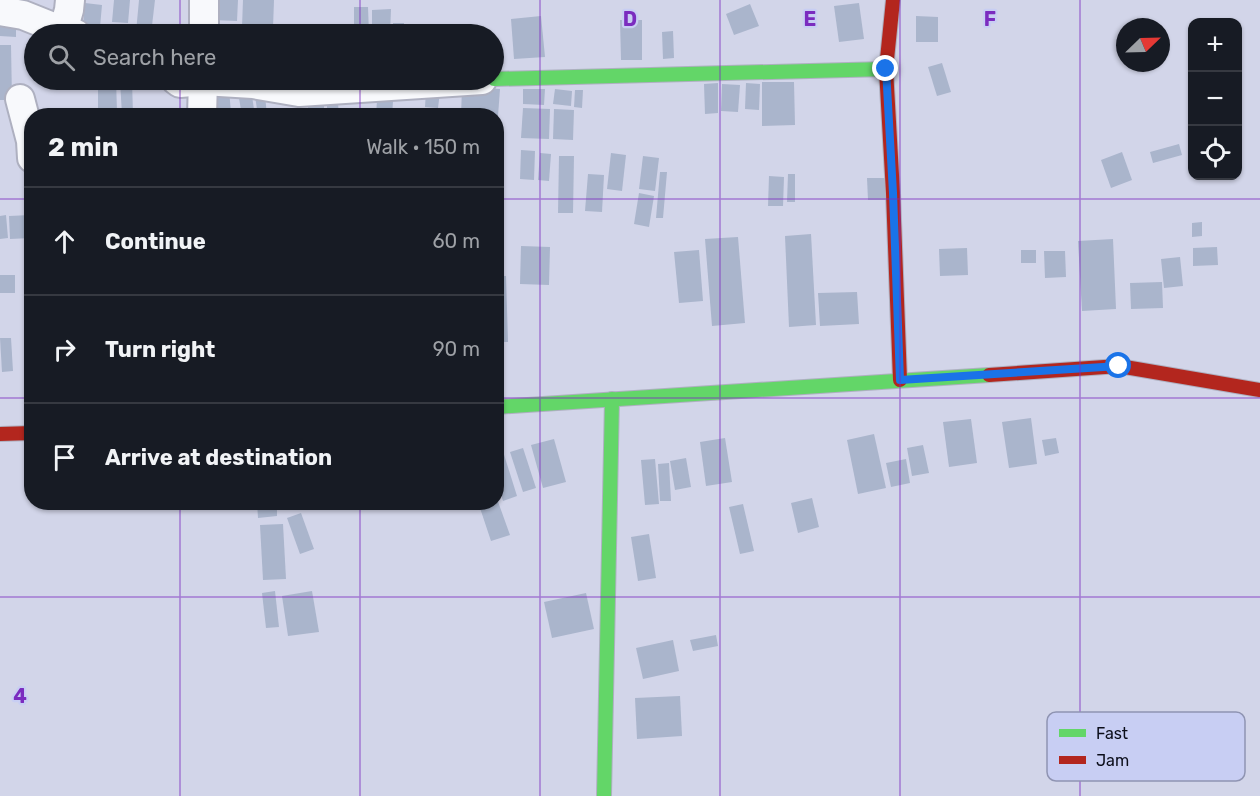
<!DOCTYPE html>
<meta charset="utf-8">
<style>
body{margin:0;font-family:Rubik,sans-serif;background:#20242c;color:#f1f3f6}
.controls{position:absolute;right:18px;top:18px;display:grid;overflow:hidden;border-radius:12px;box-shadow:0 2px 4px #0004}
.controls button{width:54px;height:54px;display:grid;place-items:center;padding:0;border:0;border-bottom:2px solid #363941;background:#171b24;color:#f1f3f6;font:30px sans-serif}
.compass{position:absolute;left:1116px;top:18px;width:54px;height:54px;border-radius:50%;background:#171b24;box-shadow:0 2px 4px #0004;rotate:67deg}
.stop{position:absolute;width:18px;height:18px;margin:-14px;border:4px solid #1a73e8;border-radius:50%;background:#fff}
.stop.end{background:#1a73e8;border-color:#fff;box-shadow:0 2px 6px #0008}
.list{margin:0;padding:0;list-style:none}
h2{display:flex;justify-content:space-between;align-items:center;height:78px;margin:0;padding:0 24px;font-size:26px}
h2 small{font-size:20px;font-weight:400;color:#9ea1a6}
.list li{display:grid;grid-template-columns:39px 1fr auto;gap:18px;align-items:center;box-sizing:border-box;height:108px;padding:0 24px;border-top:2px solid #363941}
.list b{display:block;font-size:22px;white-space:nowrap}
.list em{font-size:20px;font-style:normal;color:#9ea1a6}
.icon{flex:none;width:33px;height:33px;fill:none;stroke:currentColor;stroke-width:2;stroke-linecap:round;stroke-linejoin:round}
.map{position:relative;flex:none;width:1260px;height:796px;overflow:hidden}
.search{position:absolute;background:#171b24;box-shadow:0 2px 4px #0004;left:24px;top:24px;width:480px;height:66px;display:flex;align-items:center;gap:15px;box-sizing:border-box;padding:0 21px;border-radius:33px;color:#9ea1a6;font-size:22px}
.panel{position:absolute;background:#171b24;box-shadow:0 2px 4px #0004;left:24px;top:108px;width:480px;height:402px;border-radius:24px}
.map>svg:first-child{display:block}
.building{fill:#aab5cc}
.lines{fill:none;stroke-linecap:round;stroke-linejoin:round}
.street-casing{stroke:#aeb0c0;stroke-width:32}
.fast-casing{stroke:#aeb0c0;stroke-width:16}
.jam-casing{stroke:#aeb0c0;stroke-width:16}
.street{stroke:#f8f9fc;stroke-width:28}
.fast{stroke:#63d668;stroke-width:14}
.jam{stroke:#b3261e;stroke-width:14}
.route{stroke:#1a73e8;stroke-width:8}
.grid{fill:none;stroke:#7b2cbf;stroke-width:1.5;stroke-opacity:0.55}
.key{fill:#c8cef3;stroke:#8f94b2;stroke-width:1.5}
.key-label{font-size:16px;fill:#0b0d19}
.grid-label{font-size:20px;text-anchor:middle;font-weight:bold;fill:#7b2cbf;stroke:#c8cef3;stroke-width:4.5;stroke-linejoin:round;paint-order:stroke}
</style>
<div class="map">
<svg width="1260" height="796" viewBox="0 0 1260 796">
<rect width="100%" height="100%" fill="#d2d5e9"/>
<!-- building -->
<g class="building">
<polygon points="114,0 130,0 128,23 112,22"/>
<polygon points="139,0 155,0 151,34 136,32"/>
<polygon points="212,0 238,0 237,21 212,20"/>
<polygon points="243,0 274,0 273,28 242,27"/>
<polygon points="85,3 102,5 100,27 83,26"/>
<polygon points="859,3 864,39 839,42 834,6"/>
<polygon points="750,4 759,26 734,35 726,14"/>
<polygon points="354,7 368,7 369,34 354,34"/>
<polygon points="391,9 390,34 372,34 372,10"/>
<polygon points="541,16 545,57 514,59 511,19"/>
<polygon points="916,16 938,17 938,42 916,42"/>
<polygon points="0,19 16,19 16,37 0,36"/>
<polygon points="620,20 642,20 642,60 621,60"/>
<rect x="393" y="23" width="11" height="11"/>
<polygon points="220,27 242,29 242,34 220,34"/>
<polygon points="673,31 674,58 663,59 662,32"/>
<polygon points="0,45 11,45 12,100 0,100"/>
<polygon points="942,63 951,92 937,96 928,67"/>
<polygon points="98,80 116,80 117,112 98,113"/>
<polygon points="120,80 132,80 133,115 122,115"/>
<polygon points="762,82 794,82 795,125 762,126"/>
<polygon points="718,83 718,113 705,114 704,84"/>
<polygon points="746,83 760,84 759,110 745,109"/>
<polygon points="722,84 740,85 738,112 721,111"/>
<polygon points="462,87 500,89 498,116 461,116"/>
<polygon points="229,89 231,113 206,115 204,91"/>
<polygon points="523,89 545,89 544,105 523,104"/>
<polygon points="555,89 572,91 571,106 553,104"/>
<polygon points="575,90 583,90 582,108 574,107"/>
<polygon points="426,91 440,92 438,108 425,107"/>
<polygon points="265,95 267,116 258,116 255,96"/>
<polygon points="252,96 255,116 242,116 239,98"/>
<polygon points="377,100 393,101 392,116 376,116"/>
<polygon points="308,102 324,103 324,116 308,116"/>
<polygon points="327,103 338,103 339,116 327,116"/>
<polygon points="523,108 550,109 549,139 521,138"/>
<polygon points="554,109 574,110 573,140 553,139"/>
<polygon points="408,110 430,111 430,116 408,116"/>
<polygon points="1179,144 1182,155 1153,163 1150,152"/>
<polygon points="521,150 535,151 534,180 520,179"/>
<polygon points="1122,152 1132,180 1111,188 1101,160"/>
<polygon points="540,153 551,154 549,181 538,180"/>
<polygon points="611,153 626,155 622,191 607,189"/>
<polygon points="559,156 574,156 573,213 558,213"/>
<polygon points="643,156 659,158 655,191 639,189"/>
<polygon points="660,172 667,172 663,218 656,218"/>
<polygon points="588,174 604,175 602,212 585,211"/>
<polygon points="788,174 795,174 795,202 787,202"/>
<polygon points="769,176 784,177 783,206 768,206"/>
<polygon points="867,178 887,178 887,200 868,200"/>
<polygon points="639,193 654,196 649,227 634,224"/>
<polygon points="501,207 501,238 496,238 496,208"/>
<polygon points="6,215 8,238 0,239 0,216"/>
<polygon points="30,215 31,238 10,239 9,216"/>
<polygon points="1202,222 1202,236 1192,237 1192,223"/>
<polygon points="811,234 816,325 789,327 785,236"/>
<polygon points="738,237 745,323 712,326 705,239"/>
<polygon points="1113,239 1116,309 1082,311 1078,241"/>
<polygon points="521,246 550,247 549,285 520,284"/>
<polygon points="1217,247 1218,265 1193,266 1193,248"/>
<polygon points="967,248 968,275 940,276 939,249"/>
<polygon points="699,250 703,301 679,303 674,252"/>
<rect x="1021" y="250" width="15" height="13"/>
<polygon points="1044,251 1065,251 1066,277 1045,278"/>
<polygon points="1180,257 1183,286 1164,288 1161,259"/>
<rect x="0" y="275" width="15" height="18"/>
<polygon points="496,276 506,276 508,342 496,342"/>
<polygon points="1162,282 1163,308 1131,309 1130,283"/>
<polygon points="857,292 859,324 820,326 818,293"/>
<polygon points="0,338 11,338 13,371 2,372"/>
<polygon points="1031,418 1037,464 1009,468 1002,422"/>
<polygon points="971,419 977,463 949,467 943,422"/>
<polygon points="874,434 886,488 858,494 847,440"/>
<polygon points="725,438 732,482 706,486 700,442"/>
<polygon points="1056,438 1059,453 1045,456 1042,440"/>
<polygon points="554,439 566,482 543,488 531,445"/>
<polygon points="501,445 517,496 503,501 496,479 496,446"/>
<polygon points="923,445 929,473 912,476 907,448"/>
<polygon points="523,448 536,488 523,492 510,452"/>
<polygon points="686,458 691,487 675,490 670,461"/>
<polygon points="655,459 659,504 645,505 641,460"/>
<polygon points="906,459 910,483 891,487 886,463"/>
<polygon points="669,463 671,501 660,501 658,464"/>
<polygon points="496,496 510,535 491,541 478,502 496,502"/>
<polygon points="812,498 819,527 798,533 791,503"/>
<polygon points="257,502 277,502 277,516 258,518"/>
<polygon points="743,504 754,551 740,554 729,507"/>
<polygon points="301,513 314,549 300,554 287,518"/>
<polygon points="283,524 286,579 263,580 260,525"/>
<polygon points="649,534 656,578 638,581 631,537"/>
<polygon points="275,591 279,627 266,628 262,593"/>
<polygon points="312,591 319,632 288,636 282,596"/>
<polygon points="586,593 594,629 552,638 544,602"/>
<polygon points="716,635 718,646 693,651 690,640"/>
<polygon points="673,640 679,671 643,679 636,648"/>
<polygon points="680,696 682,736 637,739 635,698"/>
</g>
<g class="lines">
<defs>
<g id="street">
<polyline points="0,11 23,15 63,31 76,34"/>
<polyline points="63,31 69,10 70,0"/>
<polyline points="204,34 204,0"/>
<polyline points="176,80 180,83 203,81 253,84 299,92 482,80"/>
<polyline points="20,99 31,141 32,158"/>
<polyline points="202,116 203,80"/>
</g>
<g id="fast">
<polyline points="494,79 886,69"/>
<polyline points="496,407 989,375"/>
<polyline points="604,796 612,399"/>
</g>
<g id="jam">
<polyline points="893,0 886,69 893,193 900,380"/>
<polyline points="989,375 1119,366 1260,390"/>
<polyline points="0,434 32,433"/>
</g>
</defs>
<!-- street casing -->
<use href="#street" class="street-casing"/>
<!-- fast casing -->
<use href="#fast" class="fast-casing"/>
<!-- jam casing -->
<use href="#jam" class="jam-casing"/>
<!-- street -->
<use href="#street" class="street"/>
<!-- fast -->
<use href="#fast" class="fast"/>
<!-- jam -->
<use href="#jam" class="jam"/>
</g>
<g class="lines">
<!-- route -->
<polyline class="route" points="886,69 893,193 900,380 1119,366"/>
</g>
<!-- grid -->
<path class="grid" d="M 180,0 L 180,34M 360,0 L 360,34M 540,0 L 540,796M 720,0 L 720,796M 900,0 L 900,796M 1080,0 L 1080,796M 180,80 L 180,116M 360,80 L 360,116M 0,199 L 32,199M 496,199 L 1260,199M 0,398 L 32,398M 496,398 L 1260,398M 180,502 L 180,796M 360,502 L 360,796M 0,597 L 1260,597"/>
<!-- legend -->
<rect x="1047" y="712" width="198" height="69" rx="9" class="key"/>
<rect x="1059" y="729" width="27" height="8" fill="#63d668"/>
<rect x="1059" y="756" width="27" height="8" fill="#b3261e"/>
<g class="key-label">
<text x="1096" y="739">Fast</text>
<text x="1096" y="766">Jam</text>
</g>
<g class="grid-label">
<text x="630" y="26">D</text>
<text x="810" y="26">E</text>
<text x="990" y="26">F</text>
<text x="20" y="703">4</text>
</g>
</svg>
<div class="controls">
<button>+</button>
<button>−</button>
<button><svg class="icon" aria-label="locate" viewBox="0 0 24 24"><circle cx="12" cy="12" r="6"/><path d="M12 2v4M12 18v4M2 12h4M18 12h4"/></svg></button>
</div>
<svg class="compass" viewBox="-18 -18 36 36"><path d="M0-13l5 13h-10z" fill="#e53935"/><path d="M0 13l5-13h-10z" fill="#9ea1a6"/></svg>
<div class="stop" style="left:1119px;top:366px"></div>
<div class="stop end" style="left:886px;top:69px"></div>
<div class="search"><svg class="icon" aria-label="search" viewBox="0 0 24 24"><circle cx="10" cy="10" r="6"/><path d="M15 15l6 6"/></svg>Search here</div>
<section class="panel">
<h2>2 min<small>Walk · 150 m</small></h2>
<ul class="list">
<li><svg class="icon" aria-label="ahead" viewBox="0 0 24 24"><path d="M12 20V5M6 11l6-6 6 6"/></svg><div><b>Continue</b></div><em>60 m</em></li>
<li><svg class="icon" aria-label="right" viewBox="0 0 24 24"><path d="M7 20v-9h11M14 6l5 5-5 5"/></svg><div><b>Turn right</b></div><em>90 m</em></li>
<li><svg class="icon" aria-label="arrive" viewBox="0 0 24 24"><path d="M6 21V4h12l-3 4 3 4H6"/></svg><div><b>Arrive at destination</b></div></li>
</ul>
</section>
</div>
